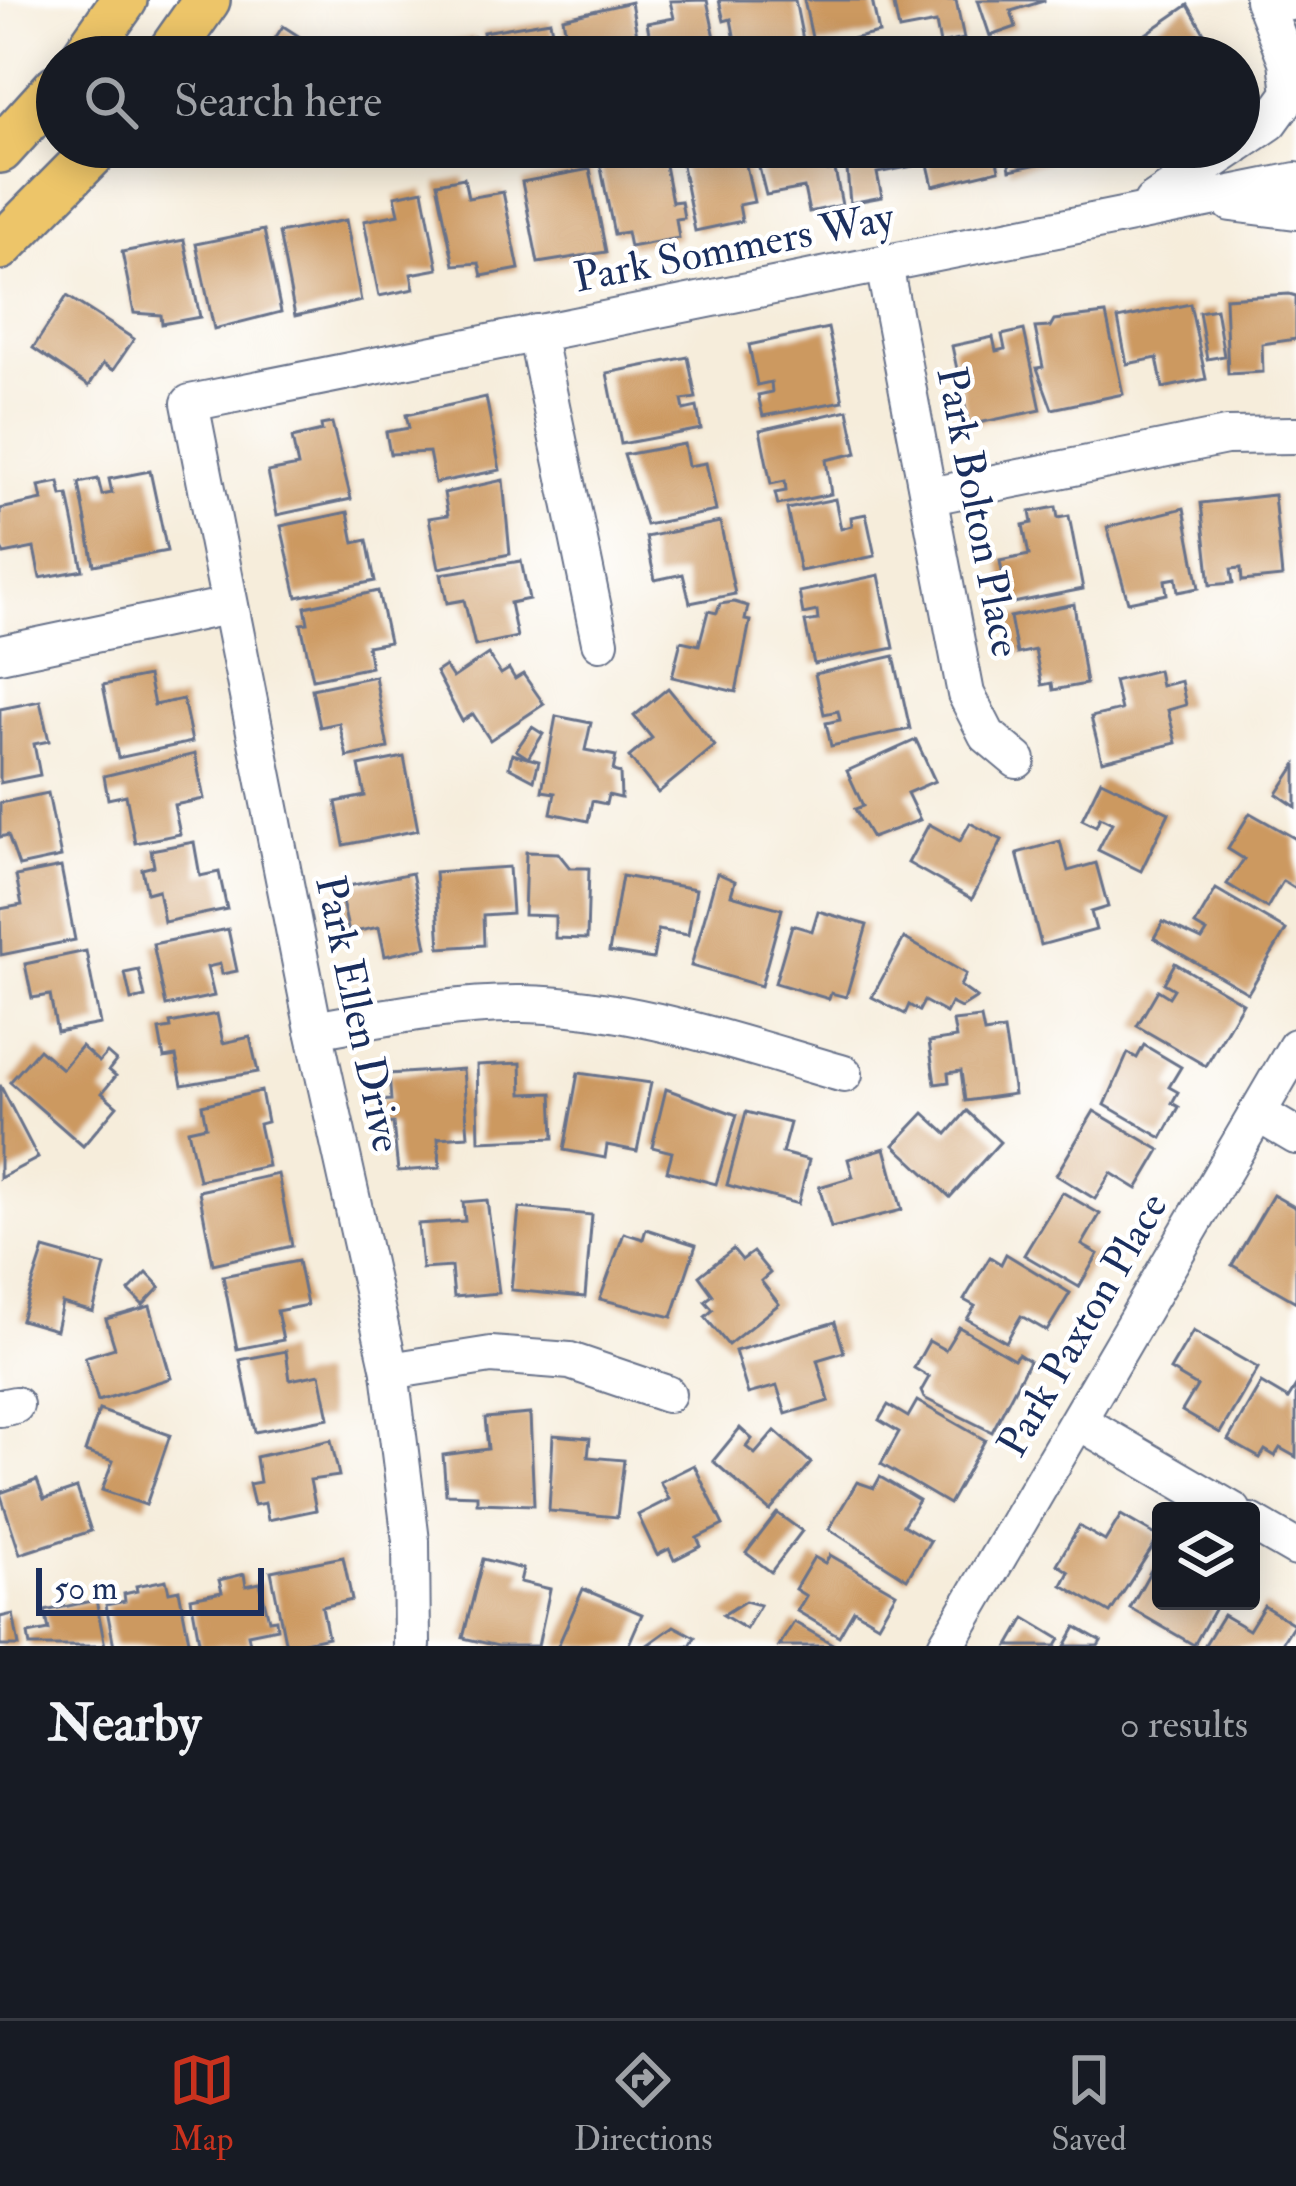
<!DOCTYPE html>
<style>
body{margin:0;font-family:"IM FELL Double Pica",serif;background:#20242c;color:#f1f3f6}
.controls{position:absolute;right:36px;bottom:36px;display:grid;overflow:hidden;border-radius:12px;box-shadow:0 6px 30px #0003}
.controls button{width:108px;height:108px;display:grid;place-items:center;padding:0;border:0;border-bottom:3px solid #363941;background:#171b24;color:#f1f3f6;font:60px sans-serif}
.scale{position:absolute;left:36px;bottom:30px;width:228px;box-sizing:border-box;padding-left:12px;border:6px solid #1b2f5e;border-top:0;font-size:33px;line-height:42px;white-space:nowrap;color:#1b2f5e;-webkit-text-stroke:9px #fff;paint-order:stroke}
.list{margin:0;padding:0;list-style:none}
h2{display:flex;justify-content:space-between;align-items:center;height:156px;margin:0;padding:0 48px;font-size:51px}
h2 small{font-size:39px;font-weight:400;color:#9ea1a6}
.icon{flex:none;width:66px;height:66px;fill:none;stroke:currentColor;stroke-width:2;stroke-linecap:round;stroke-linejoin:round}
.map{position:relative;flex:none;width:1296px;height:1646px;overflow:hidden}
.search{position:absolute;background:#171b24;box-shadow:0 6px 30px #0003;left:36px;right:36px;top:36px;height:132px;display:flex;align-items:center;gap:30px;box-sizing:border-box;padding:0 42px;border-radius:66px;color:#9ea1a6;font-size:45px}
.sheet{height:372px;background:#171b24}
nav{display:flex;justify-content:space-around;align-items:center;box-sizing:border-box;height:168px;border-top:3px solid #363941;background:#171b24;font-size:33px;color:#9ea1a6}
nav a{display:grid;justify-items:center;gap:6px}
nav .on{color:#c8321e}
.map>svg:first-child{display:block}
.building{fill:#cc9960}
.lines{fill:none;stroke-linecap:round;stroke-linejoin:round}
.minor-casing{stroke:#68728a;stroke-width:40}
.major-casing{stroke:#68728a;stroke-width:50}
.minor{stroke:#fff;stroke-width:36}
.major{stroke:#edc569;stroke-width:45}
.labels{text-anchor:middle;dominant-baseline:central;stroke-width:9;stroke-linejoin:round;paint-order:stroke}
.street-label{font-size:42px;fill:#1b2f5e;stroke:#fff}
</style>
<div class="map">
<svg width="1296" height="1646" viewBox="0 0 1296 1646">
<rect width="100%" height="100%" fill="#fff"/>
<filter id="ink" filterUnits="userSpaceOnUse"><feTurbulence type="fractalNoise" baseFrequency=".00833" numOctaves="2"/><feDisplacementMap in="SourceGraphic" scale="24" xChannelSelector="R" yChannelSelector="G"/><feConvolveMatrix kernelMatrix="1 2 1 2 8 2 1 2 1" color-interpolation-filters="sRGB"/></filter>
<filter id="wash" filterUnits="userSpaceOnUse"><feTurbulence type="fractalNoise" baseFrequency=".004" numOctaves="4" result="noise"/><feDisplacementMap in="SourceGraphic" scale="48" xChannelSelector="R" yChannelSelector="G"/><feGaussianBlur stdDeviation="2.7" result="paint"/><feColorMatrix in="noise" values="0 0 0 0 0 0 0 0 0 0 0 0 0 0 0 0 0 1.4 0 .05"/><feComposite in="paint" operator="in"/></filter>
<g filter="url(#wash)">
<rect width="100%" height="100%" fill="#f6eddb"/>
<g id="blocks">
<!-- building -->
<g class="building">
<polygon points="707,0 719,57 654,57 647,23 674,18 670,1"/>
<polygon points="719,0 795,0 805,50 738,57 731,19 724,21"/>
<polygon points="804,0 872,0 879,33 814,47"/>
<polygon points="893,0 956,0 964,39 940,44 936,23 899,30"/>
<polygon points="978,0 1044,0 1044,1 1011,11 1016,27 990,36"/>
<polygon points="631,2 641,57 570,57 563,18"/>
<polygon points="1188,5 1218,57 1146,57 1140,45 1146,42 1143,36"/>
<polygon points="550,21 557,57 487,57 483,32"/>
<polygon points="283,26 314,46 307,57 263,57"/>
<polygon points="474,37 478,57 445,57 442,43"/>
<polygon points="718,147 742,147 754,202 739,205 742,221 695,231 680,155"/>
<polygon points="754,147 823,147 828,171 835,170 842,205 809,212 804,188 766,195"/>
<polygon points="845,147 914,147 918,165 877,173 882,197 850,203"/>
<polygon points="924,147 994,147 999,170 933,186"/>
<polygon points="1006,147 1043,147 1047,162 1010,170"/>
<polygon points="634,157 641,165 664,160 672,202 681,201 684,218 676,219 679,238 630,247 627,232 614,234 600,163"/>
<polygon points="590,169 606,252 538,263 522,182"/>
<polygon points="464,178 468,198 503,192 519,269 482,276 479,263 454,265 437,183"/>
<polygon points="423,190 438,269 411,274 414,289 379,296 364,221 399,214 395,196"/>
<polygon points="346,220 361,301 295,316 279,233"/>
<polygon points="264,230 281,312 214,329 196,244"/>
<polygon points="184,240 200,317 162,324 161,315 134,313 122,252"/>
<polygon points="1289,294 1296,296 1296,339 1262,344 1263,372 1228,374 1225,298"/>
<polygon points="67,296 134,339 113,370 103,364 89,386 33,348"/>
<polygon points="1190,304 1206,379 1163,388 1157,358 1127,364 1118,319"/>
<polygon points="1216,309 1224,356 1207,359 1199,312"/>
<polygon points="1106,314 1123,394 1052,409 1037,368 1043,367 1035,328 1050,327 1054,320"/>
<polygon points="828,328 843,401 763,416 758,395 772,392 771,382 757,385 749,345"/>
<polygon points="1024,330 1041,410 969,425 952,346 993,337 996,351 1005,349 1002,335"/>
<polygon points="688,357 696,398 682,400 684,410 697,407 701,429 621,444 607,373"/>
<polygon points="486,397 500,470 435,483 429,452 390,454 386,432 409,428 406,415"/>
<polygon points="848,410 857,453 826,460 831,494 778,505 775,493 786,491 785,481 771,484 760,430"/>
<polygon points="332,423 351,499 277,515 268,472 298,466 292,438 322,431 321,425"/>
<polygon points="684,444 688,466 706,463 716,511 646,525 624,455"/>
<polygon points="150,471 167,551 94,565 79,483 98,479 102,495 112,493 109,479"/>
<polygon points="503,480 510,554 439,568 429,518 448,515 444,493"/>
<polygon points="59,482 62,496 68,495 83,570 40,578 34,548 4,554 0,547 0,509 42,500 39,486"/>
<polygon points="1274,495 1282,577 1242,581 1241,568 1231,569 1233,583 1210,585 1201,503"/>
<polygon points="835,499 841,529 852,526 851,517 866,514 875,556 800,571 787,509"/>
<polygon points="1056,507 1058,518 1069,516 1083,589 1008,604 1000,561 1029,555 1023,525 1032,523 1030,512"/>
<polygon points="1184,508 1199,588 1178,592 1176,578 1165,580 1167,594 1128,602 1107,527"/>
<polygon points="348,512 354,543 367,540 375,581 297,597 281,526"/>
<polygon points="720,522 735,594 690,603 683,574 655,580 646,537"/>
<polygon points="521,561 529,599 510,603 517,637 475,646 464,600 447,603 441,574"/>
<polygon points="879,575 894,648 814,664 805,622 818,620 817,611 803,614 799,592"/>
<polygon points="378,591 389,642 367,646 371,667 313,679 301,624 308,623 305,607"/>
<polygon points="734,602 748,606 745,620 750,621 736,692 672,677 681,641 699,645 708,611 717,613 720,604"/>
<polygon points="1074,604 1086,684 1053,690 1052,683 1042,685 1035,650 1017,654 1010,617"/>
<polygon points="488,654 501,674 509,669 515,679 523,674 544,704 490,740 473,714 462,721 436,672 445,666 453,678"/>
<polygon points="894,656 910,729 831,746 826,723 840,720 838,711 824,714 815,674"/>
<polygon points="1158,670 1161,686 1181,681 1186,705 1168,710 1176,743 1102,761 1091,717 1121,710 1114,681"/>
<polygon points="148,676 154,705 183,699 192,742 118,758 103,685"/>
<polygon points="375,676 388,748 347,757 339,723 320,727 312,689"/>
<polygon points="668,688 715,746 658,793 629,757 652,738 634,716"/>
<polygon points="40,701 49,741 34,744 40,775 0,783 0,709"/>
<polygon points="556,716 591,723 585,750 616,756 613,771 620,773 621,798 608,795 606,804 592,801 588,821 551,813 555,793 542,791"/>
<polygon points="532,727 543,734 528,758 516,750"/>
<polygon points="916,740 935,781 907,793 920,820 872,838 855,809 863,806 847,771"/>
<polygon points="195,754 204,799 174,805 180,834 135,843 126,795 108,799 104,776"/>
<polygon points="512,754 539,761 534,780 509,767"/>
<polygon points="404,757 418,830 344,845 336,802 365,796 359,766"/>
<polygon points="1296,765 1296,807 1277,794"/>
<polygon points="1101,780 1169,813 1141,871 1098,850 1112,823 1100,817 1096,826 1082,819"/>
<polygon points="48,793 61,857 19,866 8,835 0,837 0,803"/>
<polygon points="1250,813 1296,839 1296,889 1283,881 1267,908 1227,884 1244,859 1228,849"/>
<polygon points="970,823 1002,840 972,899 908,863 929,824 960,841"/>
<polygon points="1060,841 1068,871 1096,863 1108,907 1091,912 1096,930 1041,945 1017,853"/>
<polygon points="194,842 200,876 219,872 227,909 164,922 158,890 147,893 142,869 154,866 151,850"/>
<polygon points="526,852 558,853 570,868 589,868 587,939 555,938 555,916 524,915"/>
<polygon points="61,867 75,940 1,955 0,909 22,905 16,876"/>
<polygon points="509,867 512,913 483,915 484,945 440,948 435,872"/>
<polygon points="412,873 427,947 385,956 379,927 349,933 339,888"/>
<polygon points="717,873 735,881 731,895 782,909 761,986 691,966"/>
<polygon points="622,876 696,889 688,935 658,930 653,959 609,952"/>
<polygon points="1216,889 1286,930 1248,993 1154,938 1163,922 1202,940 1207,932 1195,925"/>
<polygon points="818,911 867,925 846,997 831,993 829,999 775,983 792,925 812,931"/>
<polygon points="228,929 237,971 222,974 220,964 207,967 214,996 166,1006 153,944"/>
<polygon points="904,938 966,974 960,986 977,998 961,1008 951,1003 946,1013 924,1001 919,1011 909,1005 905,1014 872,997"/>
<polygon points="86,951 100,1024 57,1032 50,995 32,998 25,964"/>
<polygon points="1175,963 1243,1003 1206,1066 1137,1026 1158,990 1169,997 1174,989 1164,983"/>
<polygon points="139,970 145,997 131,1000 125,973"/>
<polygon points="217,1014 223,1043 250,1037 258,1072 182,1085 176,1056 164,1058 159,1030 171,1028 170,1023"/>
<polygon points="981,1018 984,1033 1004,1030 1014,1094 965,1101 961,1071 948,1073 949,1082 935,1084 929,1042 956,1038 953,1021"/>
<polygon points="1144,1045 1181,1067 1169,1087 1178,1092 1172,1103 1179,1107 1162,1138 1105,1105 1128,1053 1137,1058"/>
<polygon points="81,1046 99,1062 107,1053 116,1061 109,1070 116,1076 102,1093 117,1106 83,1146 10,1082 39,1049 62,1069"/>
<polygon points="521,1063 522,1094 552,1093 554,1138 479,1141 477,1065"/>
<polygon points="463,1069 468,1136 438,1138 440,1168 398,1171 393,1123 380,1124 378,1101 391,1100 389,1074"/>
<polygon points="578,1073 651,1083 637,1151 607,1145 605,1158 564,1150"/>
<polygon points="0,1085 38,1158 0,1178"/>
<polygon points="666,1089 737,1115 716,1184 667,1171 672,1152 652,1147"/>
<polygon points="261,1091 267,1122 259,1124 268,1166 199,1180 188,1130 206,1126 202,1105"/>
<polygon points="967,1111 1000,1142 950,1197 894,1145 924,1113 947,1134"/>
<polygon points="1094,1111 1160,1150 1137,1189 1111,1173 1095,1199 1056,1175"/>
<polygon points="746,1112 790,1123 782,1153 809,1160 798,1204 727,1185"/>
<polygon points="885,1148 902,1210 831,1228 819,1187 853,1177 848,1159"/>
<polygon points="278,1174 292,1246 213,1264 199,1191"/>
<polygon points="1062,1192 1100,1214 1082,1245 1098,1254 1079,1287 1024,1255"/>
<polygon points="1273,1195 1296,1208 1296,1302 1232,1265"/>
<polygon points="487,1200 499,1293 454,1297 451,1267 422,1269 418,1224 465,1221 463,1202"/>
<polygon points="519,1208 592,1215 585,1297 511,1290"/>
<polygon points="646,1229 696,1245 672,1317 600,1299 624,1233 643,1239"/>
<polygon points="44,1249 105,1266 93,1312 62,1303 56,1330 21,1320"/>
<polygon points="733,1249 742,1260 753,1252 770,1273 761,1281 779,1304 728,1345 705,1317 713,1310 705,1301 713,1295 699,1276"/>
<polygon points="1006,1254 1070,1293 1047,1331 1021,1316 1006,1342 967,1319 975,1306 964,1300 990,1257 1001,1264"/>
<polygon points="298,1261 307,1305 277,1311 283,1340 237,1349 223,1276"/>
<polygon points="147,1273 160,1287 143,1305 129,1291"/>
<polygon points="150,1306 171,1378 98,1401 85,1357 115,1348 106,1319"/>
<polygon points="835,1322 844,1352 817,1360 829,1401 786,1414 777,1386 748,1394 735,1351"/>
<polygon points="959,1327 1014,1359 1018,1354 1029,1361 992,1432 924,1398 921,1391 929,1377 914,1368 929,1341 945,1350"/>
<polygon points="1193,1331 1258,1368 1220,1433 1182,1411 1197,1386 1170,1370"/>
<polygon points="286,1351 290,1380 320,1374 329,1418 255,1432 240,1360"/>
<polygon points="1261,1383 1288,1399 1296,1386 1296,1457 1280,1448 1275,1456 1265,1450 1260,1458 1228,1440"/>
<polygon points="917,1401 985,1440 949,1504 881,1464 899,1432 879,1420 888,1405 908,1417"/>
<polygon points="99,1410 170,1435 146,1505 102,1490 113,1461 85,1452"/>
<polygon points="530,1414 534,1505 477,1503 477,1495 446,1494 443,1455 488,1449 485,1418"/>
<polygon points="740,1428 752,1439 746,1447 755,1454 775,1431 811,1463 770,1511 713,1461"/>
<polygon points="553,1435 590,1438 588,1457 624,1460 617,1517 549,1511"/>
<polygon points="331,1440 339,1476 310,1480 316,1510 268,1520 265,1503 254,1505 249,1484 260,1482 256,1457"/>
<polygon points="694,1465 723,1525 697,1538 701,1546 674,1560 669,1549 657,1555 638,1515 669,1499 660,1482"/>
<polygon points="880,1477 919,1500 903,1525 930,1541 907,1579 829,1529 857,1482 874,1488"/>
<polygon points="37,1480 44,1499 77,1488 91,1531 20,1554 0,1493"/>
<polygon points="777,1513 802,1531 771,1572 746,1553"/>
<polygon points="1121,1515 1159,1537 1110,1613 1062,1585 1069,1572 1057,1564 1079,1526 1105,1541"/>
<polygon points="1161,1552 1161,1601 1216,1606 1194,1645 1130,1608"/>
<polygon points="830,1555 896,1593 878,1624 854,1610 839,1636 797,1611 806,1596 795,1589 814,1557 825,1563"/>
<polygon points="343,1557 352,1600 322,1607 328,1637 286,1646 271,1571"/>
<polygon points="483,1559 523,1569 520,1582 550,1589 538,1646 498,1646 463,1638"/>
<polygon points="244,1574 246,1586 260,1583 269,1620 276,1619 277,1628 248,1634 250,1644 200,1646 191,1598 222,1592 219,1580"/>
<polygon points="166,1580 169,1592 179,1590 190,1646 114,1646 106,1605 125,1601 124,1594 137,1591 136,1586"/>
<polygon points="583,1589 642,1614 628,1646 558,1646"/>
<polygon points="96,1600 105,1646 30,1646 28,1634 49,1630 45,1611"/>
<polygon points="745,1601 760,1605 746,1629 723,1615"/>
<polygon points="1264,1606 1294,1624 1280,1646 1204,1646 1223,1615 1249,1630"/>
<polygon points="13,1614 19,1646 0,1646 0,1617"/>
<polygon points="1025,1618 1060,1639 1056,1646 1009,1646"/>
<polygon points="794,1622 836,1646 779,1646"/>
<polygon points="674,1626 695,1637 690,1646 646,1646"/>
<polygon points="1076,1627 1101,1641 1098,1646 1065,1646"/>
</g>
</g>
</g>
<g filter="url(#ink)">
<use href="#blocks" fill-opacity="0" stroke="#68728a" stroke-width="3"/>
<g class="lines">
<defs>
<g id="minor">
<polyline points="1294,0 1296,2"/>
<polyline points="1239,143 1270,122 1291,93 1287,61 1263,0"/>
<polyline points="1152,202 1234,147"/>
<polyline points="1231,203 1296,211"/>
<polyline points="884,265 966,694 987,735 1017,760"/>
<polyline points="536,333 600,642"/>
<polyline points="931,496 1226,436 1296,435"/>
<polyline points="0,654 228,606"/>
<path d="M 314,1030 C 383,1018 453,1003 523,1004 C 634,1006 739,1044 844,1074"/>
<polyline points="1257,1113 1296,1136"/>
<polyline points="390,1371 491,1355 570,1361 667,1394"/>
<polyline points="0,1408 15,1405"/>
<polyline points="1080,1422 1233,1511"/>
<polyline points="1251,1522 1296,1548"/>
<polyline points="412,1646 411,1541 390,1371 314,1030 190,403 1296,181"/>
<polyline points="946,1646 1296,1047"/>
</g>
<g id="major">
<polyline points="84,57 124,0"/>
<polyline points="167,57 207,0"/>
<polyline points="0,150 57,87"/>
<polyline points="0,247 99,147"/>
</g>
</defs>
<!-- minor casing -->
<use href="#minor" class="minor-casing"/>
<!-- major casing -->
<use href="#major" class="major-casing"/>
<!-- minor -->
<use href="#minor" class="minor"/>
<!-- major -->
<use href="#major" class="major"/>
</g>
</g>
<g class="labels">
<!-- street labels -->
<g class="street-label">
<text transform="translate(734 248) rotate(-11)">Park Sommers Way</text>
<text transform="translate(978 512) rotate(79)">Park Bolton Place</text>
<text transform="translate(358 1014) rotate(78)">Park Ellen Drive</text>
<text transform="translate(1083 1325) rotate(-60)">Park Paxton Place</text>
</g>
</g>
</svg>
<div class="controls">
<button><svg class="icon" aria-label="layers" viewBox="0 0 24 24"><path d="M12 4l9 5-9 5-9-5zM3 14l9 5 9-5"/></svg></button>
</div>
<div class="scale">50 m</div>
<div class="search"><svg class="icon" aria-label="search" viewBox="0 0 24 24"><circle cx="10" cy="10" r="6"/><path d="M15 15l6 6"/></svg>Search here</div>
</div>
<section class="sheet">
<h2>Nearby<small>0 results</small></h2>
<ul class="list">
</ul>
</section>
<nav>
<a class="on"><svg class="icon" aria-label="map" viewBox="0 0 24 24"><path d="M3 6l6-2 6 2 6-2v14l-6 2-6-2-6 2zM9 4v14M15 6v14"/></svg>Map</a>
<a><svg class="icon" aria-label="directions" viewBox="0 0 24 24"><path d="M12 3l9 9-9 9-9-9zM9 14v-3h6M13 9l2 2-2 2"/></svg>Directions</a>
<a><svg class="icon" aria-label="saved" viewBox="0 0 24 24"><path d="M7 4h10v16l-5-4-5 4z"/></svg>Saved</a>
</nav>
